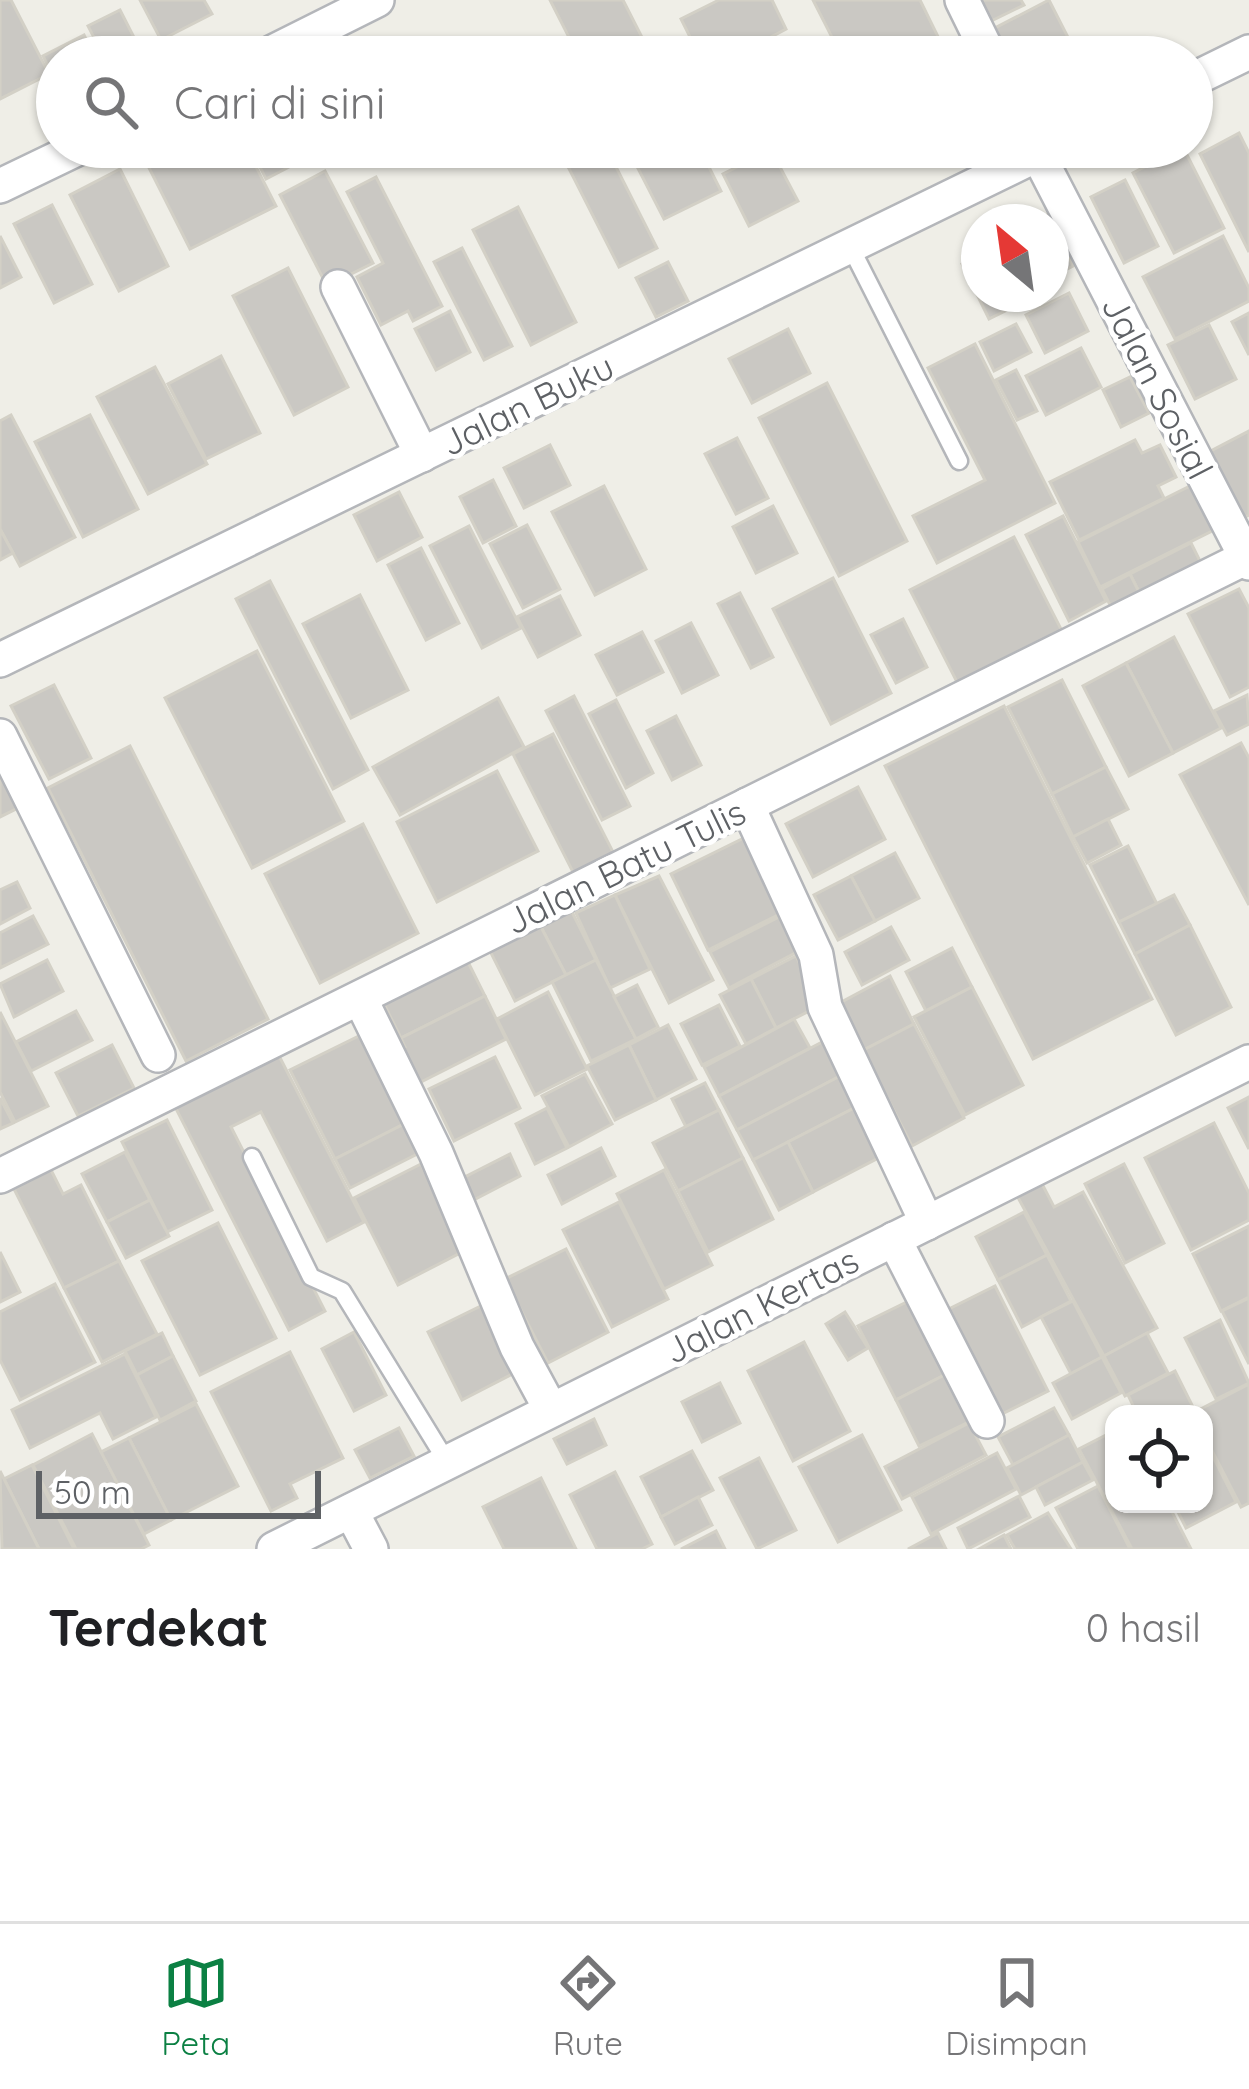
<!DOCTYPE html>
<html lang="id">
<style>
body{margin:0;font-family:Quicksand,sans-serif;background:#f6f6f6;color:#202124}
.controls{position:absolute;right:36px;bottom:36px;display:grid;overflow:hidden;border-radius:24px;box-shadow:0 3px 9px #0004}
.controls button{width:108px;height:108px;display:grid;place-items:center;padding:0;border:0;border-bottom:3px solid #e0e0e0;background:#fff;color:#202124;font:60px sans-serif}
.compass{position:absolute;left:961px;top:204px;width:108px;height:108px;border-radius:50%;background:#fff;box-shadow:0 3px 9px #0004;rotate:331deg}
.scale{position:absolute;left:36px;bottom:30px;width:285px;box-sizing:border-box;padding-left:12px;border:6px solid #5e6165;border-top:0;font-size:33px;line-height:42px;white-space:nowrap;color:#5e6165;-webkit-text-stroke:9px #fff;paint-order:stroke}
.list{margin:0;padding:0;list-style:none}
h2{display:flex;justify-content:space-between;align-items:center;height:156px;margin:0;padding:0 48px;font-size:51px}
h2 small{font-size:39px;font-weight:400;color:#757577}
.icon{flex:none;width:66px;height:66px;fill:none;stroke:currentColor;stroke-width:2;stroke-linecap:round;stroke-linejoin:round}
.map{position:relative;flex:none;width:1249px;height:1549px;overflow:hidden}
.search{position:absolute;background:#fff;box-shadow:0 3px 9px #0004;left:36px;right:36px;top:36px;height:132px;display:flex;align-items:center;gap:30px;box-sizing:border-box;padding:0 42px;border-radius:66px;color:#757577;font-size:45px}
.sheet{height:372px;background:#fff}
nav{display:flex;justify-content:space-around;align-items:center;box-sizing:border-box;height:168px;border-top:3px solid #e0e0e0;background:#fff;font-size:33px;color:#757577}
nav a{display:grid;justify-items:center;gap:6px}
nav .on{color:#0b8043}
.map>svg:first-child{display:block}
.building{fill:#cac8c3;stroke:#d3d0c6;stroke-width:3}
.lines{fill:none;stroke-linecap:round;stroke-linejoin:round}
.service-casing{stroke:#b4b6ba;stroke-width:21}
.minor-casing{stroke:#b4b6ba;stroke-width:38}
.service{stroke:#fff;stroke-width:16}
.minor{stroke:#fff;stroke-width:33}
.labels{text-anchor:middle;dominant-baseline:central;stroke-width:10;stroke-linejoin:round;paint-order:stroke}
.street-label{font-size:36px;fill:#5e6165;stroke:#fff}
</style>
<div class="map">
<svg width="1249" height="1549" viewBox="0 0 1249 1549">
<rect width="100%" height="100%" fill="#efeee7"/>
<!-- building -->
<g class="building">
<polygon points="0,0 11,0 49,74 0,99"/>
<polygon points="140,0 204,0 212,14 161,40"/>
<polygon points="550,0 623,0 652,57 579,57"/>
<polygon points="719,0 772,0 786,29 752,47 757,57 700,57 681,19"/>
<polygon points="813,0 920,0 948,57 842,57"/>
<polygon points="976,0 1021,0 1024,5 987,23"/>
<polygon points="1049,0 1078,57 1007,57 993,29"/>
<polygon points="120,10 144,57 104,57 88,26"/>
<polygon points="84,35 95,57 57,57 57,84 43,56"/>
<polygon points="1239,133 1249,153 1249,252 1200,154"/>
<polygon points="170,147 246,147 276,206 190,249 145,160"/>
<polygon points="250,147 310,147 314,154 266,179"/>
<polygon points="316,147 356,147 325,163"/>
<polygon points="384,147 426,147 393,164"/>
<polygon points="558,147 606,147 657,248 619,267"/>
<polygon points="627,147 699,147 721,191 664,219"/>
<polygon points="1183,147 1224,228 1174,253 1133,173"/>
<polygon points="771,150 798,201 749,226 723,174"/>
<polygon points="120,169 168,266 119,291 70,195"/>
<polygon points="325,171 373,263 327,286 280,195"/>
<polygon points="376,177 442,306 413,321 408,311 381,325 357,277 383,263 347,192"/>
<polygon points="1125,180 1158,246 1124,263 1091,197"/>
<polygon points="52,205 92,284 54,303 14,224"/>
<polygon points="518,207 576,322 531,345 473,230"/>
<polygon points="1047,215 1073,266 1051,277 1051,222 1034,222"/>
<polygon points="0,236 21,277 0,288"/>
<polygon points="1223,236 1249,288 1249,301 1175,339 1143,277"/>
<polygon points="462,248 512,346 484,360 434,262"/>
<polygon points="979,256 979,294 1033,297 989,319 962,264"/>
<polygon points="668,262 688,301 656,317 636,278"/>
<polygon points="288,268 348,387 294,415 233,296"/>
<polygon points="1069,293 1088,331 1045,353 1026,315"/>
<polygon points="450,311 470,352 436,370 415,329"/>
<polygon points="1249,313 1249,355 1232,322"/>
<polygon points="1016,324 1031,352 994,371 980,342"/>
<polygon points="1209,325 1236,379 1195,399 1168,345"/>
<polygon points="788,329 810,373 752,403 729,359"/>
<polygon points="975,344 1055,503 937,563 913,516 985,480 928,368"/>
<polygon points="1081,348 1101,387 1046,415 1026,376"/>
<polygon points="221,356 260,433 206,459 168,384"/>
<polygon points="155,367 207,464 148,494 97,397"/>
<polygon points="1016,370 1037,411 1017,420 996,380"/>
<polygon points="1130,377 1149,413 1121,427 1103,390"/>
<polygon points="827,383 907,541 839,576 759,418"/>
<polygon points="11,415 75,537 20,566 0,529 0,421"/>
<polygon points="90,415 138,509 83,537 35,442"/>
<polygon points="1249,431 1249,515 1241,519 1207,453"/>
<polygon points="737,438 768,498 736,514 705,454"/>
<polygon points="1135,440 1142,453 1160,445 1176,477 1158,486 1164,498 1079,540 1050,482"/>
<polygon points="550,445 570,485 524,508 504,468"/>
<polygon points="493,480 516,526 483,543 460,497"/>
<polygon points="1198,482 1220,527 1100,587 1078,542"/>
<polygon points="604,486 646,569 595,595 552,512"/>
<polygon points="399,492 422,537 377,561 354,515"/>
<polygon points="773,506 797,553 756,573 733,527"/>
<polygon points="1063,516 1106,601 1069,621 1026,535"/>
<polygon points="527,525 560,589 523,608 490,544"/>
<polygon points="469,526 521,628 482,648 430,546"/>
<polygon points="0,529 13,553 0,560"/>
<polygon points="1014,537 1062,631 958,684 910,590"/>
<polygon points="1191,543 1205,571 1144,602 1130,574"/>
<polygon points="421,548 459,623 426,640 388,565"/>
<polygon points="1130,574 1144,602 1116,617 1102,589"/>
<polygon points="833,578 891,693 831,724 773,609"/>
<polygon points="270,581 368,770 333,789 236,599"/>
<polygon points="1239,589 1249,608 1249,687 1230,697 1188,614"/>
<polygon points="740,593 773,657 751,668 718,604"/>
<polygon points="360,595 408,690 351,718 303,624"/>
<polygon points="560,596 580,635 538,657 517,617"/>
<polygon points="903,619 927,667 896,683 871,635"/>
<polygon points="691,623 718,675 682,693 656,641"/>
<polygon points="642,632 663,672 617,695 596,655"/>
<polygon points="1174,637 1221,728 1173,753 1126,663"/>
<polygon points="257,651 344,821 252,868 165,698"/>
<polygon points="1126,663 1173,753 1129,776 1083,686"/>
<polygon points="1062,680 1106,767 1052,794 1008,707"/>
<polygon points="54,685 91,758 49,779 11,706"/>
<polygon points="1247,695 1249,724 1227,735 1214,711"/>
<polygon points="574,696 630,806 602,820 546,711"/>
<polygon points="498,698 524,747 400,815 373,767"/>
<polygon points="616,700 653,773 626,788 589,714"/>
<polygon points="1004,706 1152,999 1033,1059 885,766"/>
<polygon points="676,716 701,765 672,780 647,731"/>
<polygon points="553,734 614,854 574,874 513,754"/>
<polygon points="1241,743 1249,758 1249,905 1180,775"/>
<polygon points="130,746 268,1019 186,1061 48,788"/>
<polygon points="0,748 28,803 0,817"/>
<polygon points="1106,767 1128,809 1073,837 1052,794"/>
<polygon points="497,771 538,851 437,902 397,822"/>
<polygon points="858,787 885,839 813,877 786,824"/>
<polygon points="1108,819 1121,845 1087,863 1073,837"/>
<polygon points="363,824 418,933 320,983 265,874"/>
<polygon points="750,835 788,910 708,950 671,874"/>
<polygon points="1128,846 1157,904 1119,922 1090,865"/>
<polygon points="895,853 919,898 875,921 851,876"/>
<polygon points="659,876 713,980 669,1003 615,895"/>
<polygon points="851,876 875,921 838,940 814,895"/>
<polygon points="17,882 30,908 0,924 0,890"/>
<polygon points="615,895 650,969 610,988 576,913"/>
<polygon points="1174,895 1190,925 1135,954 1119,922"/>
<polygon points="571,910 596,960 566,975 540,925"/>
<polygon points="33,916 48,944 0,968 0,933"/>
<polygon points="781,916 799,951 729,988 710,952"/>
<polygon points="540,925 566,975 515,1001 490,951"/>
<polygon points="1190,925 1231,1007 1176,1035 1135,954"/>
<polygon points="891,927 909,960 862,985 845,952"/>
<polygon points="952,948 972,987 926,1011 906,972"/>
<polygon points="796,956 821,1005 776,1028 751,979"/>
<polygon points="466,958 485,996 401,1038 382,1000"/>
<polygon points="47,960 63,991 14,1017 0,984"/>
<polygon points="596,960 636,1039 591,1061 552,982"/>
<polygon points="890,976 914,1024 860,1052 836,1005"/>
<polygon points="751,979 776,1028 746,1044 720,995"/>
<polygon points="637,985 658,1027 636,1039 614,997"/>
<polygon points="972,987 1023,1085 965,1115 914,1017"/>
<polygon points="548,992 587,1069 535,1095 497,1019"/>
<polygon points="485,996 506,1039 409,1088 392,1054 405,1047 401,1038"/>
<polygon points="719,1005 740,1046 702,1065 681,1024"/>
<polygon points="76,1011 92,1040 31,1071 16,1042"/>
<polygon points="0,1012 48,1106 15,1122 0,1092"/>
<polygon points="794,1019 810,1048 719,1096 704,1067"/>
<polygon points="914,1024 964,1118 912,1146 886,1095 873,1102 850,1057"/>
<polygon points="668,1025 696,1079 656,1100 629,1045"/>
<polygon points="367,1032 412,1120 335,1159 290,1070"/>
<polygon points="826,1040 844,1074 737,1130 719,1096"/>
<polygon points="273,1044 364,1222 327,1241 261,1112 231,1127 325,1311 289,1330 170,1097"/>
<polygon points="112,1045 134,1088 78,1116 56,1073"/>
<polygon points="629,1045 656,1100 615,1120 587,1066"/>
<polygon points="495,1057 520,1108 454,1141 429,1089"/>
<polygon points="585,1074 612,1124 569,1147 542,1096"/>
<polygon points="844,1074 860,1105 753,1160 737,1130"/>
<polygon points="705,1083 719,1110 686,1127 672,1099"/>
<polygon points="1249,1097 1249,1149 1228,1108"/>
<polygon points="0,1098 13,1123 0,1129"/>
<polygon points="860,1105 886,1154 813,1192 788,1142"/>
<polygon points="547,1108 567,1148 535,1164 516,1124"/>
<polygon points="719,1110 743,1158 678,1191 653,1143"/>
<polygon points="167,1120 212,1210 167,1232 122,1142"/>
<polygon points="412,1120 427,1149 350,1188 335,1159"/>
<polygon points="1214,1123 1249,1193 1249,1220 1191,1250 1145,1158"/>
<polygon points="788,1142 813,1192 779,1210 753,1160"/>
<polygon points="601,1148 615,1176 562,1204 548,1175"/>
<polygon points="125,1152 150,1200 107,1222 82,1174"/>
<polygon points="510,1154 520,1176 466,1204 455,1182"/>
<polygon points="743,1158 773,1219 708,1252 678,1191"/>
<polygon points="421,1164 464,1251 398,1285 354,1198"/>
<polygon points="1124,1164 1164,1243 1125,1263 1085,1184"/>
<polygon points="51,1170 63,1194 81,1185 119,1261 64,1288 14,1189"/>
<polygon points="664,1170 712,1265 664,1289 617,1194"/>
<polygon points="1039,1178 1054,1207 1083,1192 1157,1328 1104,1356 1015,1192"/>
<polygon points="150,1200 169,1236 126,1258 107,1222"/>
<polygon points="619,1202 668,1299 612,1327 563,1230"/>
<polygon points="1024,1212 1047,1255 998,1280 976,1237"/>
<polygon points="218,1223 276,1338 200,1375 142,1261"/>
<polygon points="1249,1226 1249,1297 1221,1311 1193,1254"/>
<polygon points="566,1249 608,1332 548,1363 505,1279"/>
<polygon points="0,1252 20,1292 0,1302"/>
<polygon points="1047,1255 1071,1301 1022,1327 998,1280"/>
<polygon points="119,1261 157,1334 102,1362 64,1288"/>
<polygon points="55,1284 95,1362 20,1400 0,1360 0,1312"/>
<polygon points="995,1286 1048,1391 1000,1415 947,1310"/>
<polygon points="919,1296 956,1369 896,1400 858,1326"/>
<polygon points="1249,1298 1249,1364 1222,1311"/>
<polygon points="1073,1301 1102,1357 1071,1374 1041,1317"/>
<polygon points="487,1303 522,1369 462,1400 428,1332"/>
<polygon points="845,1312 868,1348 848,1360 826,1324"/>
<polygon points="1220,1320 1249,1383 1216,1399 1185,1338"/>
<polygon points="354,1332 386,1395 354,1411 322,1349"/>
<polygon points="162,1333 173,1356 137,1375 125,1351"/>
<polygon points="1147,1333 1168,1373 1125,1396 1104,1356"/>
<polygon points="804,1342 850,1431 793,1461 748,1371"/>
<polygon points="290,1352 343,1458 290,1484 297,1498 271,1511 211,1392"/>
<polygon points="125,1354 156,1417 113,1439 100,1413 30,1448 12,1410"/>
<polygon points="173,1356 196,1401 160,1420 137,1375"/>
<polygon points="1102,1357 1121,1393 1072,1419 1053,1383"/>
<polygon points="956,1369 979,1417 919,1446 896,1400"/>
<polygon points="1175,1371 1193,1407 1179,1414 1137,1414 1128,1395"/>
<polygon points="720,1383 740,1423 702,1442 682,1402"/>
<polygon points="1249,1384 1249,1503 1241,1507 1204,1435 1204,1414 1193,1413"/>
<polygon points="196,1404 238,1486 171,1520 129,1438"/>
<polygon points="1054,1408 1069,1435 1013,1465 998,1437"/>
<polygon points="594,1419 606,1445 567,1464 554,1439"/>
<polygon points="969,1423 986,1455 902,1499 885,1467"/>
<polygon points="399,1428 414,1456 370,1478 355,1450"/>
<polygon points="1114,1431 1114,1504 1168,1504 1191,1549 1132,1549 1079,1449"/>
<polygon points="92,1434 149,1545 141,1549 76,1549 33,1465"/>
<polygon points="862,1435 901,1510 838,1542 799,1467"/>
<polygon points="1069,1435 1083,1462 1021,1495 1007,1468"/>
<polygon points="129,1438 171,1520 144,1534 101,1452"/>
<polygon points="1204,1439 1236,1502 1186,1528 1174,1504 1204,1504"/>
<polygon points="692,1451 713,1490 661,1517 641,1477"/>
<polygon points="997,1453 1016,1489 931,1534 912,1497"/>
<polygon points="759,1458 796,1530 757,1549 720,1478"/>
<polygon points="1083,1462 1093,1480 1045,1505 1036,1487"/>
<polygon points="32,1465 74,1549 39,1549 4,1479"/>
<polygon points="0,1471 39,1549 2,1549"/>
<polygon points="615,1472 652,1544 642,1549 597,1549 570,1495"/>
<polygon points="541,1478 576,1549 504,1549 483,1507"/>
<polygon points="1098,1486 1130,1549 1078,1549 1056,1508"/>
<polygon points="1019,1496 1030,1517 968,1549 958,1528"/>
<polygon points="698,1497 712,1525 675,1544 661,1517"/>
<polygon points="1048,1513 1071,1549 1015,1549 1007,1535"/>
<polygon points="716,1531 725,1549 681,1549"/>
<polygon points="938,1533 946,1549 908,1549"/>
<polygon points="1004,1535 1011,1549 979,1549"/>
</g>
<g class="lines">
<defs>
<g id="service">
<polyline points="850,246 959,461"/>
<polyline points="252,1157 311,1277 342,1291 447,1462"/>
</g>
<g id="minor">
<polyline points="962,0 990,57"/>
<polyline points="263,57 377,0"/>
<polyline points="1192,80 1249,52"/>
<polyline points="1034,147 1249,563"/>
<polyline points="0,186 81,147"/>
<polyline points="338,287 422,455"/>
<polyline points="0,660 1053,147"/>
<polyline points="0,736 158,1055"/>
<polyline points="747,805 816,955 825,1007 927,1223"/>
<polyline points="360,998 436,1153 517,1347 551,1410"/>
<polyline points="0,1176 1249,556"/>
<polyline points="894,1239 987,1421"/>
<polyline points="351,1511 371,1549"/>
<polyline points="274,1549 1249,1062"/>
</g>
</defs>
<!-- service casing -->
<use href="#service" class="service-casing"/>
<!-- minor casing -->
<use href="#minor" class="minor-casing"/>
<!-- service -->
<use href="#service" class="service"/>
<!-- minor -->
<use href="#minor" class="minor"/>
</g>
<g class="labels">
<!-- street labels -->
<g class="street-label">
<text transform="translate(1158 387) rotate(63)">Jalan Sosial</text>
<text transform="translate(527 404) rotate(-26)">Jalan Buku</text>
<text transform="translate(625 866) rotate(-26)">Jalan Batu Tulis</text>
<text transform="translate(761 1305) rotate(-27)">Jalan Kertas</text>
</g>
</g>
</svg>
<div class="controls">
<button><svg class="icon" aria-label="locate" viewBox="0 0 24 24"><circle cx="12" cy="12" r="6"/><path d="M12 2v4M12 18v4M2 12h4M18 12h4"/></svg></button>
</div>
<svg class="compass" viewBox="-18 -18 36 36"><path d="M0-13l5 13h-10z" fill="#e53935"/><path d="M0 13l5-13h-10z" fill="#757577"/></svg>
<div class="scale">50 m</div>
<div class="search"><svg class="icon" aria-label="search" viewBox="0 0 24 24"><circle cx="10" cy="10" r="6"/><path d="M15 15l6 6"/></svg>Cari di sini</div>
</div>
<section class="sheet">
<h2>Terdekat<small>0 hasil</small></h2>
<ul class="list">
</ul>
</section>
<nav>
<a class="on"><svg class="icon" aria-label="map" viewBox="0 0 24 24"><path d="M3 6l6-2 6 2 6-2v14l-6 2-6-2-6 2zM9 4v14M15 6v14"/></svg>Peta</a>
<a><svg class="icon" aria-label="directions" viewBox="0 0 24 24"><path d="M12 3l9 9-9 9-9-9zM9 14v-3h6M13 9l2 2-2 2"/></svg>Rute</a>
<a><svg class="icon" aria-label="saved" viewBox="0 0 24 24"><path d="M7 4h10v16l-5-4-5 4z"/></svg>Disimpan</a>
</nav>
